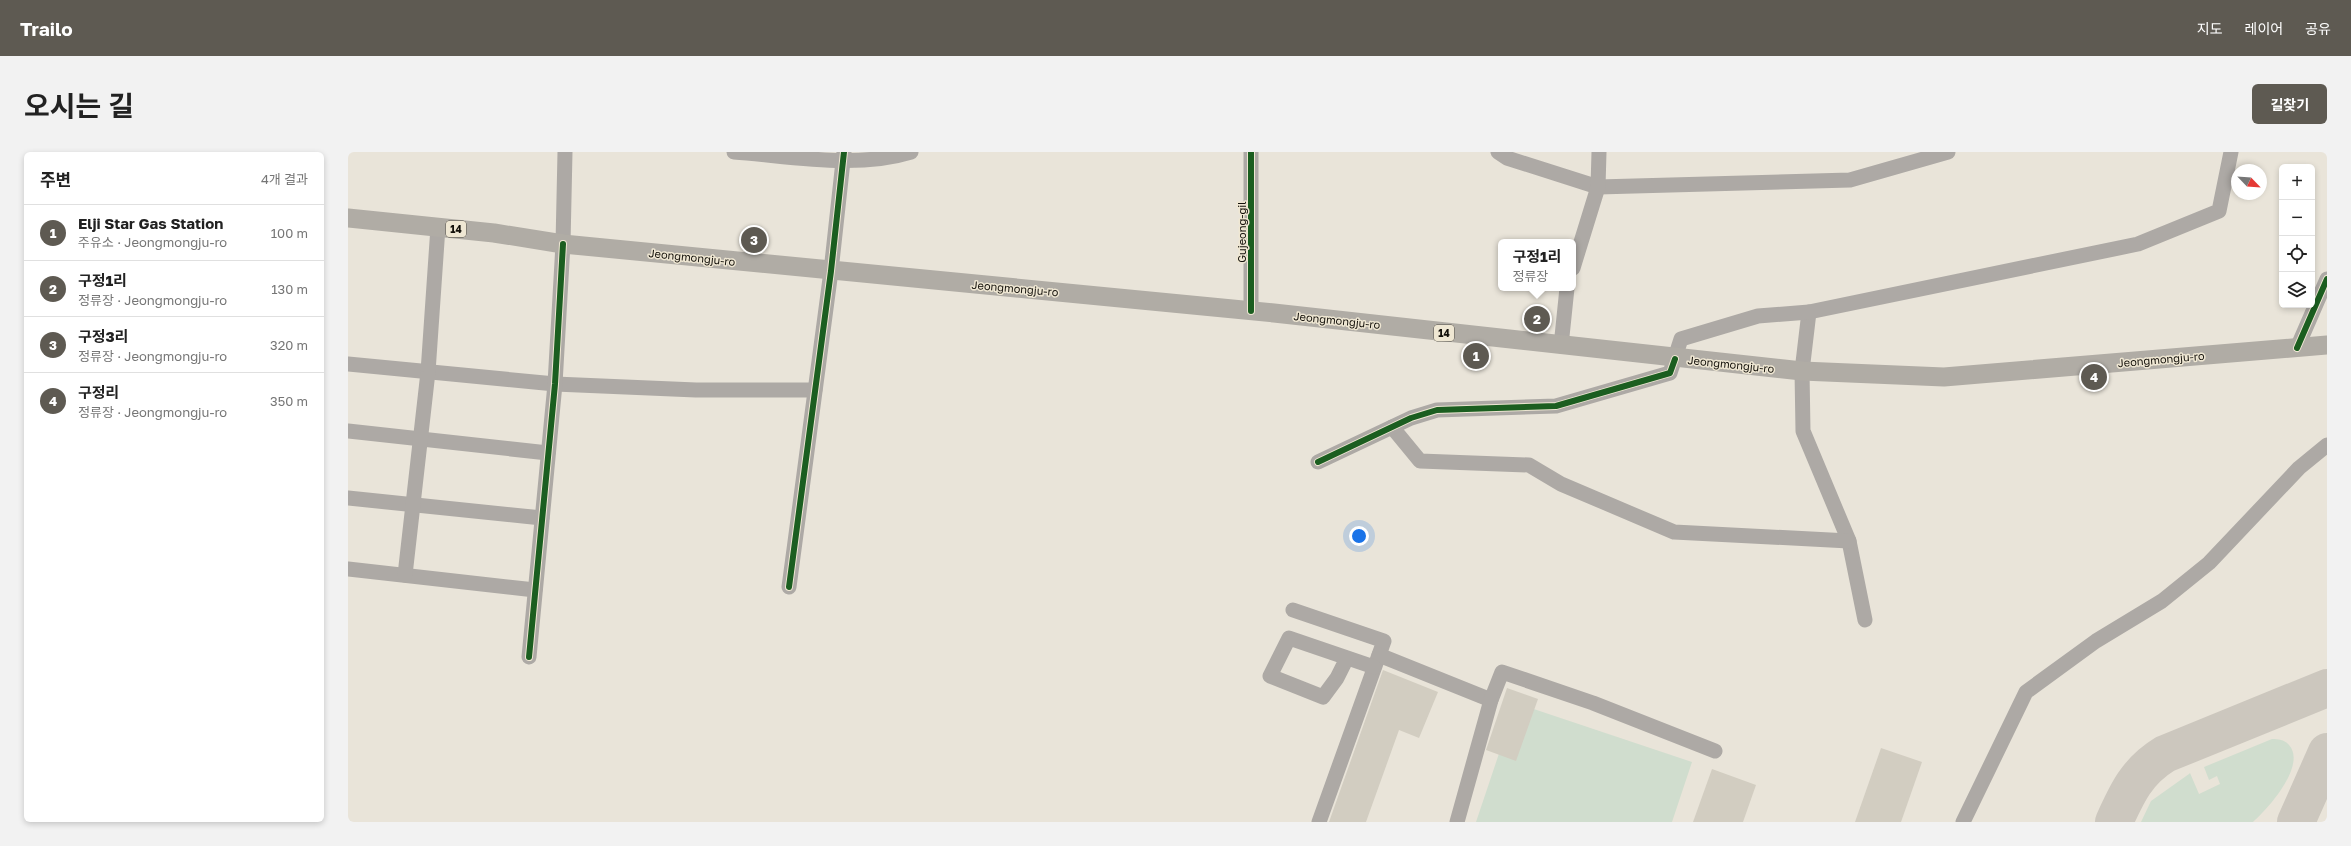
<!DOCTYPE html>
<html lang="ko">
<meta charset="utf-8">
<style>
body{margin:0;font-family:"Golos Text","Noto Sans KR",sans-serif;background:#f2f2f2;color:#222}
.controls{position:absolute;right:12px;top:12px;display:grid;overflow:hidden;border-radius:6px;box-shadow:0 2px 6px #0003}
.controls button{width:36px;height:36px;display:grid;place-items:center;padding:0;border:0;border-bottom:1px solid #e0e0e0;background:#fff;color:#222;font:20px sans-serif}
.compass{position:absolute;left:1883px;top:12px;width:36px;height:36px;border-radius:50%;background:#fff;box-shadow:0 2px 6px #0003;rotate:115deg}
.you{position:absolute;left:1011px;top:384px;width:14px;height:14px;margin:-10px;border:3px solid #fff;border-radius:50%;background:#1a73e8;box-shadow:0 0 0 6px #1a73e833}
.badge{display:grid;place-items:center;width:26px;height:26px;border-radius:50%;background:#5e5a52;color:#fff;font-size:13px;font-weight:700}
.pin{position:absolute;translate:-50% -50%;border:2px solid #fff;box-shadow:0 1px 4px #0006}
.popup{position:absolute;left:1150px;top:87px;width:78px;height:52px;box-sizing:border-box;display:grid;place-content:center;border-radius:6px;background:#fff;filter:drop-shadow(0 1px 3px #0005);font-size:13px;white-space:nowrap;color:#767676}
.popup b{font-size:15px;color:#222}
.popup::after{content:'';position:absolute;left:50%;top:100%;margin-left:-8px;border:8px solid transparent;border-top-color:#fff}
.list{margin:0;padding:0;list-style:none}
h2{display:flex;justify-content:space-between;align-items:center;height:52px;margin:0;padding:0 16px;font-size:17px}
h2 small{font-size:13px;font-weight:400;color:#767676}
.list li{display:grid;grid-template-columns:26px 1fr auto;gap:12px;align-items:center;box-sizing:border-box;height:56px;padding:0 16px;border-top:1px solid #e0e0e0}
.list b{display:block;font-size:15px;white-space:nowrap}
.list p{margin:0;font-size:13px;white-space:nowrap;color:#767676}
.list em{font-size:13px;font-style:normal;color:#767676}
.icon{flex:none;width:22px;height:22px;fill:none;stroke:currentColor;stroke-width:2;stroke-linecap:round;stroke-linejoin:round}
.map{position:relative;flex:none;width:1979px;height:670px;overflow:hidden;border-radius:6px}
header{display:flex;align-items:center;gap:24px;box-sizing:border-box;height:56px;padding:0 20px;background:#5e5a52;color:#fff}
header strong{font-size:19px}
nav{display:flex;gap:22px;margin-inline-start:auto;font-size:14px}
.intro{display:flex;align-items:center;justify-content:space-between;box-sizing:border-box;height:96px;padding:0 24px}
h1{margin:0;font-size:28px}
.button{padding:10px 18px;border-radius:6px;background:#5e5a52;color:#fff;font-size:14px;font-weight:700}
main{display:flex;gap:24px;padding:0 24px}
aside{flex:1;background:#fff;border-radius:6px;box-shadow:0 2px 6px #0003}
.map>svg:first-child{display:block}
.green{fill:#d0ddce}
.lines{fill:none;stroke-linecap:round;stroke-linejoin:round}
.taxiway{stroke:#ccc7be;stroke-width:38}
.building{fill:#d2cdc1}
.minor{stroke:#ada9a5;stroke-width:15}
.major{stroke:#b0aca5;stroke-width:19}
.cycleway-casing{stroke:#efe7d3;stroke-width:8}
.cycleway{stroke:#1b5e20;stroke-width:6}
.labels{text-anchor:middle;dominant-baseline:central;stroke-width:3;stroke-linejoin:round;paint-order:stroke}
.shield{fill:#efe7d3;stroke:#555046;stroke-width:1}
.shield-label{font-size:10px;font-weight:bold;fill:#13100a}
.street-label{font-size:11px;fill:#13100a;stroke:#efe7d3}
</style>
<header>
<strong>Trailo</strong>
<nav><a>지도</a><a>레이어</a><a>공유</a></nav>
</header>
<div class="intro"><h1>오시는 길</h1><a class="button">길찾기</a></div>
<main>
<aside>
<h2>주변<small>4개 결과</small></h2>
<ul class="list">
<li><span class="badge">1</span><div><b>Elji Star Gas Station</b><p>주유소 · Jeongmongju-ro</p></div><em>100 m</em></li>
<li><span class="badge">2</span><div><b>구정1리</b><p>정류장 · Jeongmongju-ro</p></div><em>130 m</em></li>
<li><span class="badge">3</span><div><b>구정3리</b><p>정류장 · Jeongmongju-ro</p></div><em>320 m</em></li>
<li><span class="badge">4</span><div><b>구정리</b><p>정류장 · Jeongmongju-ro</p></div><em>350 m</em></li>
</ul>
</aside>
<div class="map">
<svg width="1979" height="670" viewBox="0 0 1979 670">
<rect width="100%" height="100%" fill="#e9e4d9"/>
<!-- green -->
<g class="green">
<polygon points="1168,551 1344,610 1324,670 1128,670"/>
<path d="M 1924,587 C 1931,587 1937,588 1941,593 C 1959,613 1920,657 1905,670 L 1793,670 L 1803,649 L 1841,622 L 1842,621 L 1851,642 L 1872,632 L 1869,624 L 1861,628 L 1856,615 Z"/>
</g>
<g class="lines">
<!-- taxiway -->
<g class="taxiway">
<path d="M 1766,670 C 1779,641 1789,619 1817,602 L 1979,536"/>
<polyline points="1948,670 1979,600"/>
</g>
</g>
<!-- building -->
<g class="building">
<polygon points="1035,518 1090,540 1071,586 1051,578 1018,670 981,670"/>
<polygon points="1159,536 1190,547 1168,609 1138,598"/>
<polygon points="1533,596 1574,610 1553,670 1507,670"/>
<polygon points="1364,617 1408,633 1395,670 1345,670"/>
</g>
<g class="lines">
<!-- minor -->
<g class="minor">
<path d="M 386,0 C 442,4 508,17 563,0"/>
<polyline points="1150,0 1159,6 1250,35 1502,28 1600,0"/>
<polyline points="1225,116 1250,35 1251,0"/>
<polyline points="903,159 903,0"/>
<polyline points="1461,160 1454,219 1455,279 1501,389 1517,468"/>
<polyline points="1213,194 1219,136"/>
<polyline points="1949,196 1979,127"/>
<polyline points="0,212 207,232 348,238 467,238"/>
<polyline points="1044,275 1072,309 1181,313 1213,332 1326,380 1501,389"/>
<polyline points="0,279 200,301"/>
<polyline points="970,310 1063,266 1089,258 1208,254 1322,221 1333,187 1410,164 1461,160 1790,92 1871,59 1883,0"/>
<polyline points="0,346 194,366"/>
<polyline points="0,417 187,438"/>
<polyline points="57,423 80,220 90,75"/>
<polyline points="441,435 483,119 496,0"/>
<polyline points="945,458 1036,489 971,670"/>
<polyline points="1031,503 1143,548"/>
<polyline points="181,505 207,232 215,92 217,0"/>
<polyline points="999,506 989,526 975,545 922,524 941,486 1026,515"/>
<polyline points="1109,670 1143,548 1154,520 1245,551 1367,599"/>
<polyline points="1615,670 1678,540 1748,489 1814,449 1861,411 1951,316 1979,293"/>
</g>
<!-- major -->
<polyline class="major" points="0,66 146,81 215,92 926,161 1454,219 1596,225 1979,193"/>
<defs>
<g id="cycleway">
<polyline points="903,159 903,0"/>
<polyline points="1949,196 1979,127"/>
<polyline points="970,310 1063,266 1089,258 1208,254 1322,221 1327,207"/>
<polyline points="441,435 483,119 496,0"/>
<polyline points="181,505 207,232 215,92"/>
</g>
</defs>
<!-- cycleway casing -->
<use href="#cycleway" class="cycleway-casing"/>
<!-- cycleway -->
<use href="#cycleway" class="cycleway"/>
</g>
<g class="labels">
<!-- shield labels -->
<g class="shield">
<rect x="98" y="69" width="20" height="16" rx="3"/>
<rect x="1086" y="173" width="20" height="16" rx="3"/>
</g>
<g class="shield-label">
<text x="108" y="77">14</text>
<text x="1096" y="181">14</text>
</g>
<!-- street labels -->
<g class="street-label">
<text transform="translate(893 80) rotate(-90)">Gujeong-gil</text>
<text transform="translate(344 105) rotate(6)">Jeongmongju-ro</text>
<text transform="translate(667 136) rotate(5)">Jeongmongju-ro</text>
<text transform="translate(989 168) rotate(6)">Jeongmongju-ro</text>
<text transform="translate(1813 207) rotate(-5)">Jeongmongju-ro</text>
<text transform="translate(1383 212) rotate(6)">Jeongmongju-ro</text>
</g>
</g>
</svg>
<div class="controls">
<button>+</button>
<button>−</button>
<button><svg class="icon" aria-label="locate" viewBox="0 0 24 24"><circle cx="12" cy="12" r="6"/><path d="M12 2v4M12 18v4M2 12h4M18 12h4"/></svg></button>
<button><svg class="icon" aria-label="layers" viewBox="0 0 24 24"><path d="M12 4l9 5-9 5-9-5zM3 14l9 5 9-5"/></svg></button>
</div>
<svg class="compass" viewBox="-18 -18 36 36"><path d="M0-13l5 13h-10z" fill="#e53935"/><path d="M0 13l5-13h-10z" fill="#767676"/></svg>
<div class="you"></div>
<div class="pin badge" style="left:1128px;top:204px">1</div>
<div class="pin badge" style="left:1189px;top:167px">2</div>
<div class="popup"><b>구정1리</b>정류장</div>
<div class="pin badge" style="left:406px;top:88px">3</div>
<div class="pin badge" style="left:1746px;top:225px">4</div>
</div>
</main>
